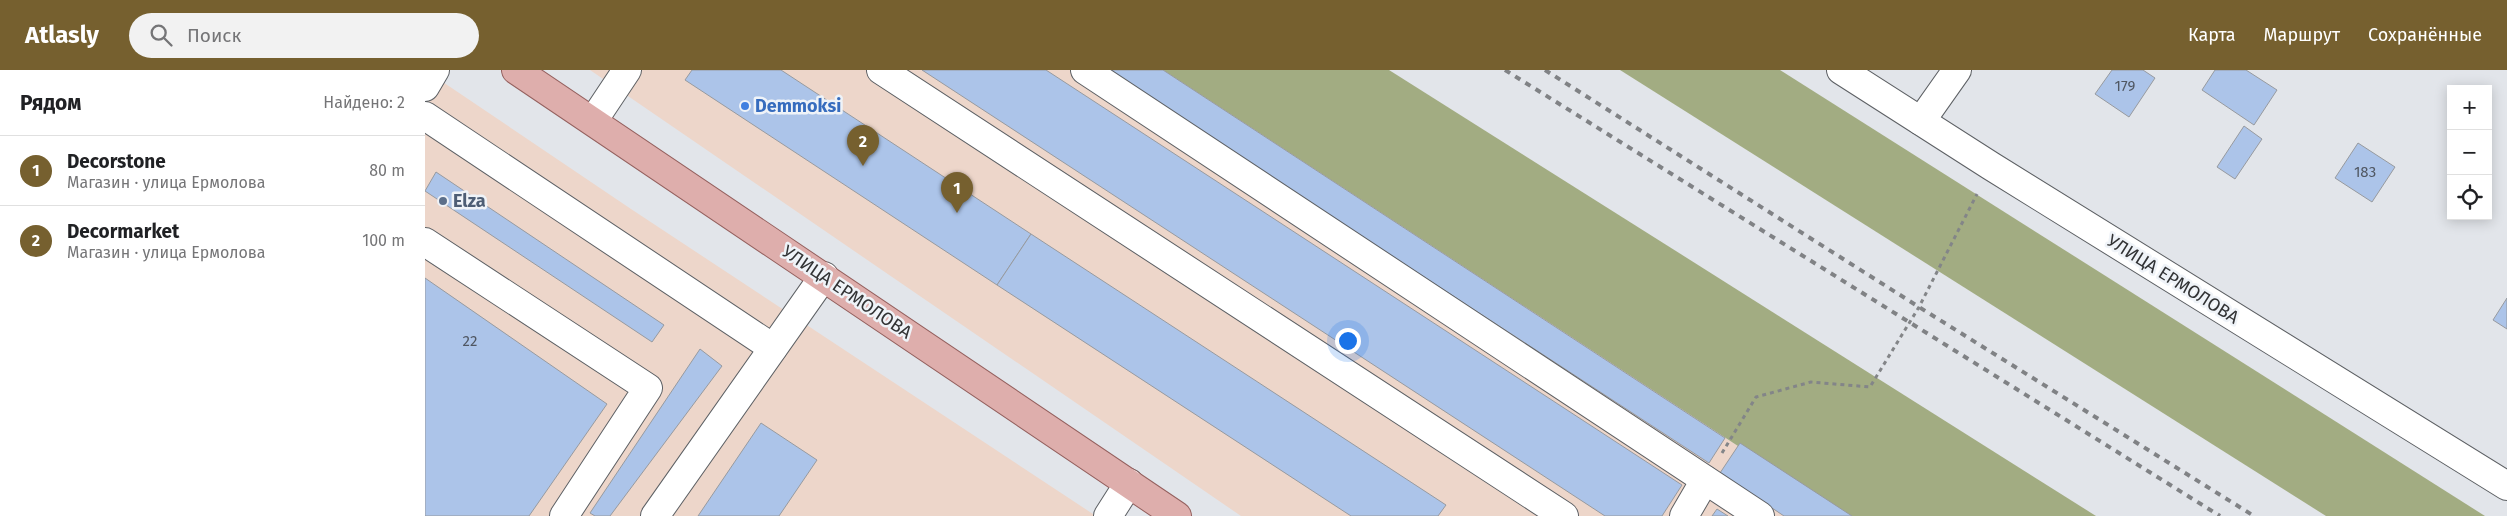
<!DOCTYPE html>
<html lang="ru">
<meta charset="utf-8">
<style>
body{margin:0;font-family:"Fira Sans",sans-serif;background:#f2f2f2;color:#202124}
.controls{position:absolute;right:15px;top:15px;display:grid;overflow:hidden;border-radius:0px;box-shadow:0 2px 12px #0003}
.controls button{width:45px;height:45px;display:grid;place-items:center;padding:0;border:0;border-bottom:1px solid #e0e0e0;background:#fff;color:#202124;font:25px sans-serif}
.you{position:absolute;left:922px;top:270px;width:18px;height:18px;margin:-12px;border:4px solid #fff;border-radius:50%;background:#1a73e8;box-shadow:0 0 0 8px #1a73e833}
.badge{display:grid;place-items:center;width:32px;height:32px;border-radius:50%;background:#76602f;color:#fff;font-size:16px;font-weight:700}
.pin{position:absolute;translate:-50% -41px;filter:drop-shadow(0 1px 2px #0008)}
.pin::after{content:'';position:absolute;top:26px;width:18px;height:15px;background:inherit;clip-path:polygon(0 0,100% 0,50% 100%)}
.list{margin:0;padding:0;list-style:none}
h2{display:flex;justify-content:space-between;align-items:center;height:65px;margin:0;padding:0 20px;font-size:21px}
h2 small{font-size:16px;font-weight:400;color:#757577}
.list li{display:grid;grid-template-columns:32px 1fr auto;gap:15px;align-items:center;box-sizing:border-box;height:70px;padding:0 20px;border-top:1px solid #e0e0e0}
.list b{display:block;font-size:19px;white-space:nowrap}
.list p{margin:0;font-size:16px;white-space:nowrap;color:#757577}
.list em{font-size:16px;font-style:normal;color:#757577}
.icon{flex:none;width:28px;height:28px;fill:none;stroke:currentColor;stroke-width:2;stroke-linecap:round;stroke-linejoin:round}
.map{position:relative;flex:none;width:2082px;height:446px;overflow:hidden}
header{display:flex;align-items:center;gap:30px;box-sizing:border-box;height:70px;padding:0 25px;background:#76602f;color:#fff}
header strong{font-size:24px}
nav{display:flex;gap:28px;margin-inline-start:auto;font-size:18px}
.search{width:350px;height:45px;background:#f2f2f2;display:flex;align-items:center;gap:12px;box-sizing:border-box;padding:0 18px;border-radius:28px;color:#757577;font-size:19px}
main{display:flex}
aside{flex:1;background:#fff}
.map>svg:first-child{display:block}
.industrial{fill:#edd6ca}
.forest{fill:#a2ac82}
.building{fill:#acc4e9;stroke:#979a9f}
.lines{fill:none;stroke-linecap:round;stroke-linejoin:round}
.minor-casing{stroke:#5d6064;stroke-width:30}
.major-casing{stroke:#94605e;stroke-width:30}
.path{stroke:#838588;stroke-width:3;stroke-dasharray:4 4;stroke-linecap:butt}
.minor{stroke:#fff;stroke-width:28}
.major{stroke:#deaeac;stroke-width:28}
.rail{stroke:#808285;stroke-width:4;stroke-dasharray:6 6;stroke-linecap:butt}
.shop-dot{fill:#3f7fe0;stroke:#eff3f8;stroke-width:2}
.service-dot{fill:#5c6f8a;stroke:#eff3f8;stroke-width:2}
.labels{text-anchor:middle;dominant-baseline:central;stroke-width:5;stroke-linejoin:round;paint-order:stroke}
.number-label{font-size:15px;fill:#505762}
.shop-label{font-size:18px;font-weight:bold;fill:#366cbe;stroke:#eff3f8;text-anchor:start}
.service-label{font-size:18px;font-weight:bold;fill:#4e5e75;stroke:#eff3f8;text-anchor:start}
.street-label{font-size:18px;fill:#323335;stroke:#eff3f8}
</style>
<header>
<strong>Atlasly</strong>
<div class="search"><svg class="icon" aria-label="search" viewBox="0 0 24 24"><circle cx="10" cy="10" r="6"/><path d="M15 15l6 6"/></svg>Поиск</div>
<nav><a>Карта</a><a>Маршрут</a><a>Сохранённые</a></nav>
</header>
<main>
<aside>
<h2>Рядом<small>Найдено: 2</small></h2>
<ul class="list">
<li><span class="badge">1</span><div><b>Decorstone</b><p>Магазин · улица Ермолова</p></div><em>80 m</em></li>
<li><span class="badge">2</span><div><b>Decormarket</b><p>Магазин · улица Ермолова</p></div><em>100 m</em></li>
</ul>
</aside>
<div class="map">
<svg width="2082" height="446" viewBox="0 0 2082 446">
<rect width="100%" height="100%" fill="#e2e5ea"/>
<!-- industrial -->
<g class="industrial">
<polygon points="0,0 206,139 671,446 0,446"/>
<polygon points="165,0 738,0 1420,446 816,446"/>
</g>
<!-- forest -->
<g class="forest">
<polygon points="738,0 964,0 1671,446 1420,446"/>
<polygon points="1195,0 1355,0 2060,446 1901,446"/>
</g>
<!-- building -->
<g class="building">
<polygon points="267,0 356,0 606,164 572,215 260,10"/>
<polygon points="497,0 621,0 1257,415 1237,446 1180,446"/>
<polygon points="682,0 738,0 1300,368 1284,393"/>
<polygon points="1687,0 1718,0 1730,8 1704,47 1670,24"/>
<polygon points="1790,0 1821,0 1852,20 1829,55 1777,20"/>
<polygon points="1819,56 1837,69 1810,109 1792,97"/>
<polygon points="1933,73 1970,97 1947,132 1910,108"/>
<polygon points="11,102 239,255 227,272 0,121"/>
<polygon points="606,164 1021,435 1013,446 926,446 572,215"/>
<polygon points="0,208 182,334 104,446 0,446"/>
<polygon points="2082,228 2082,259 2068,250"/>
<polygon points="275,279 297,296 185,446 170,446 165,443"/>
<polygon points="336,353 392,390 354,446 273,446"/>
<polygon points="1315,373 1427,446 1359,446 1295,403"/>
<polygon points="1292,439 1303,446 1287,446"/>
</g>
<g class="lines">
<defs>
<g id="minor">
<polyline points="456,0 1139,446"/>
<polyline points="660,0 1335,446"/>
<polyline points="1416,0 1566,96 2082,416"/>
<polyline points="0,17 10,0"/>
<polyline points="0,46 348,278"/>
<polyline points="168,51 202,0"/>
<polyline points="1496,51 1532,0"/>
<polyline points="0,172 223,318 139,446"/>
<polyline points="230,446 399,206"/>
<polyline points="683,446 704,413"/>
<polyline points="1259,446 1280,410"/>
</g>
<polyline id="major" points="91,0 752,446"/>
</defs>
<!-- minor casing -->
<use href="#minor" class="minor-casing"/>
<!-- major casing -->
<use href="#major" class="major-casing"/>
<!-- path -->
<polyline class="path" points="1297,383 1331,327 1386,312 1445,317 1494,237 1552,124"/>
<!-- minor -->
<use href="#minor" class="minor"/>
<!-- major -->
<use href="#major" class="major"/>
<!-- rail -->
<g class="rail">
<polyline points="1080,0 1795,446"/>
<polyline points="1120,0 1494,237 1829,446"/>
</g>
</g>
<!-- markers -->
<circle class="shop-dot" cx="320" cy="36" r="5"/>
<circle class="service-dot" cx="18" cy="131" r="5"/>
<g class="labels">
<!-- number labels -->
<g class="number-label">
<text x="1700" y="16">179</text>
<text x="1940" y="102">183</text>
<text x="45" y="271">22</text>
</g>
<!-- shop labels -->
<g class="shop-label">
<text x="330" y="36">Demmoksi</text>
</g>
<!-- service labels -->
<g class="service-label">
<text x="28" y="131">Elza</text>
</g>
<!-- street labels -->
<g class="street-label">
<text transform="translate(1748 209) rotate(32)">УЛИЦА ЕРМОЛОВА</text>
<text transform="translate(422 222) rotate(34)">УЛИЦА ЕРМОЛОВА</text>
</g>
</g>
</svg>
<div class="controls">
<button>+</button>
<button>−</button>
<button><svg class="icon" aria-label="locate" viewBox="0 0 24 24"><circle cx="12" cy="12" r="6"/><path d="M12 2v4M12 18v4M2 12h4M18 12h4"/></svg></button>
</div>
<div class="you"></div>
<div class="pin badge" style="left:532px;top:143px">1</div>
<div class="pin badge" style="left:438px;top:96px">2</div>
</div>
</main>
